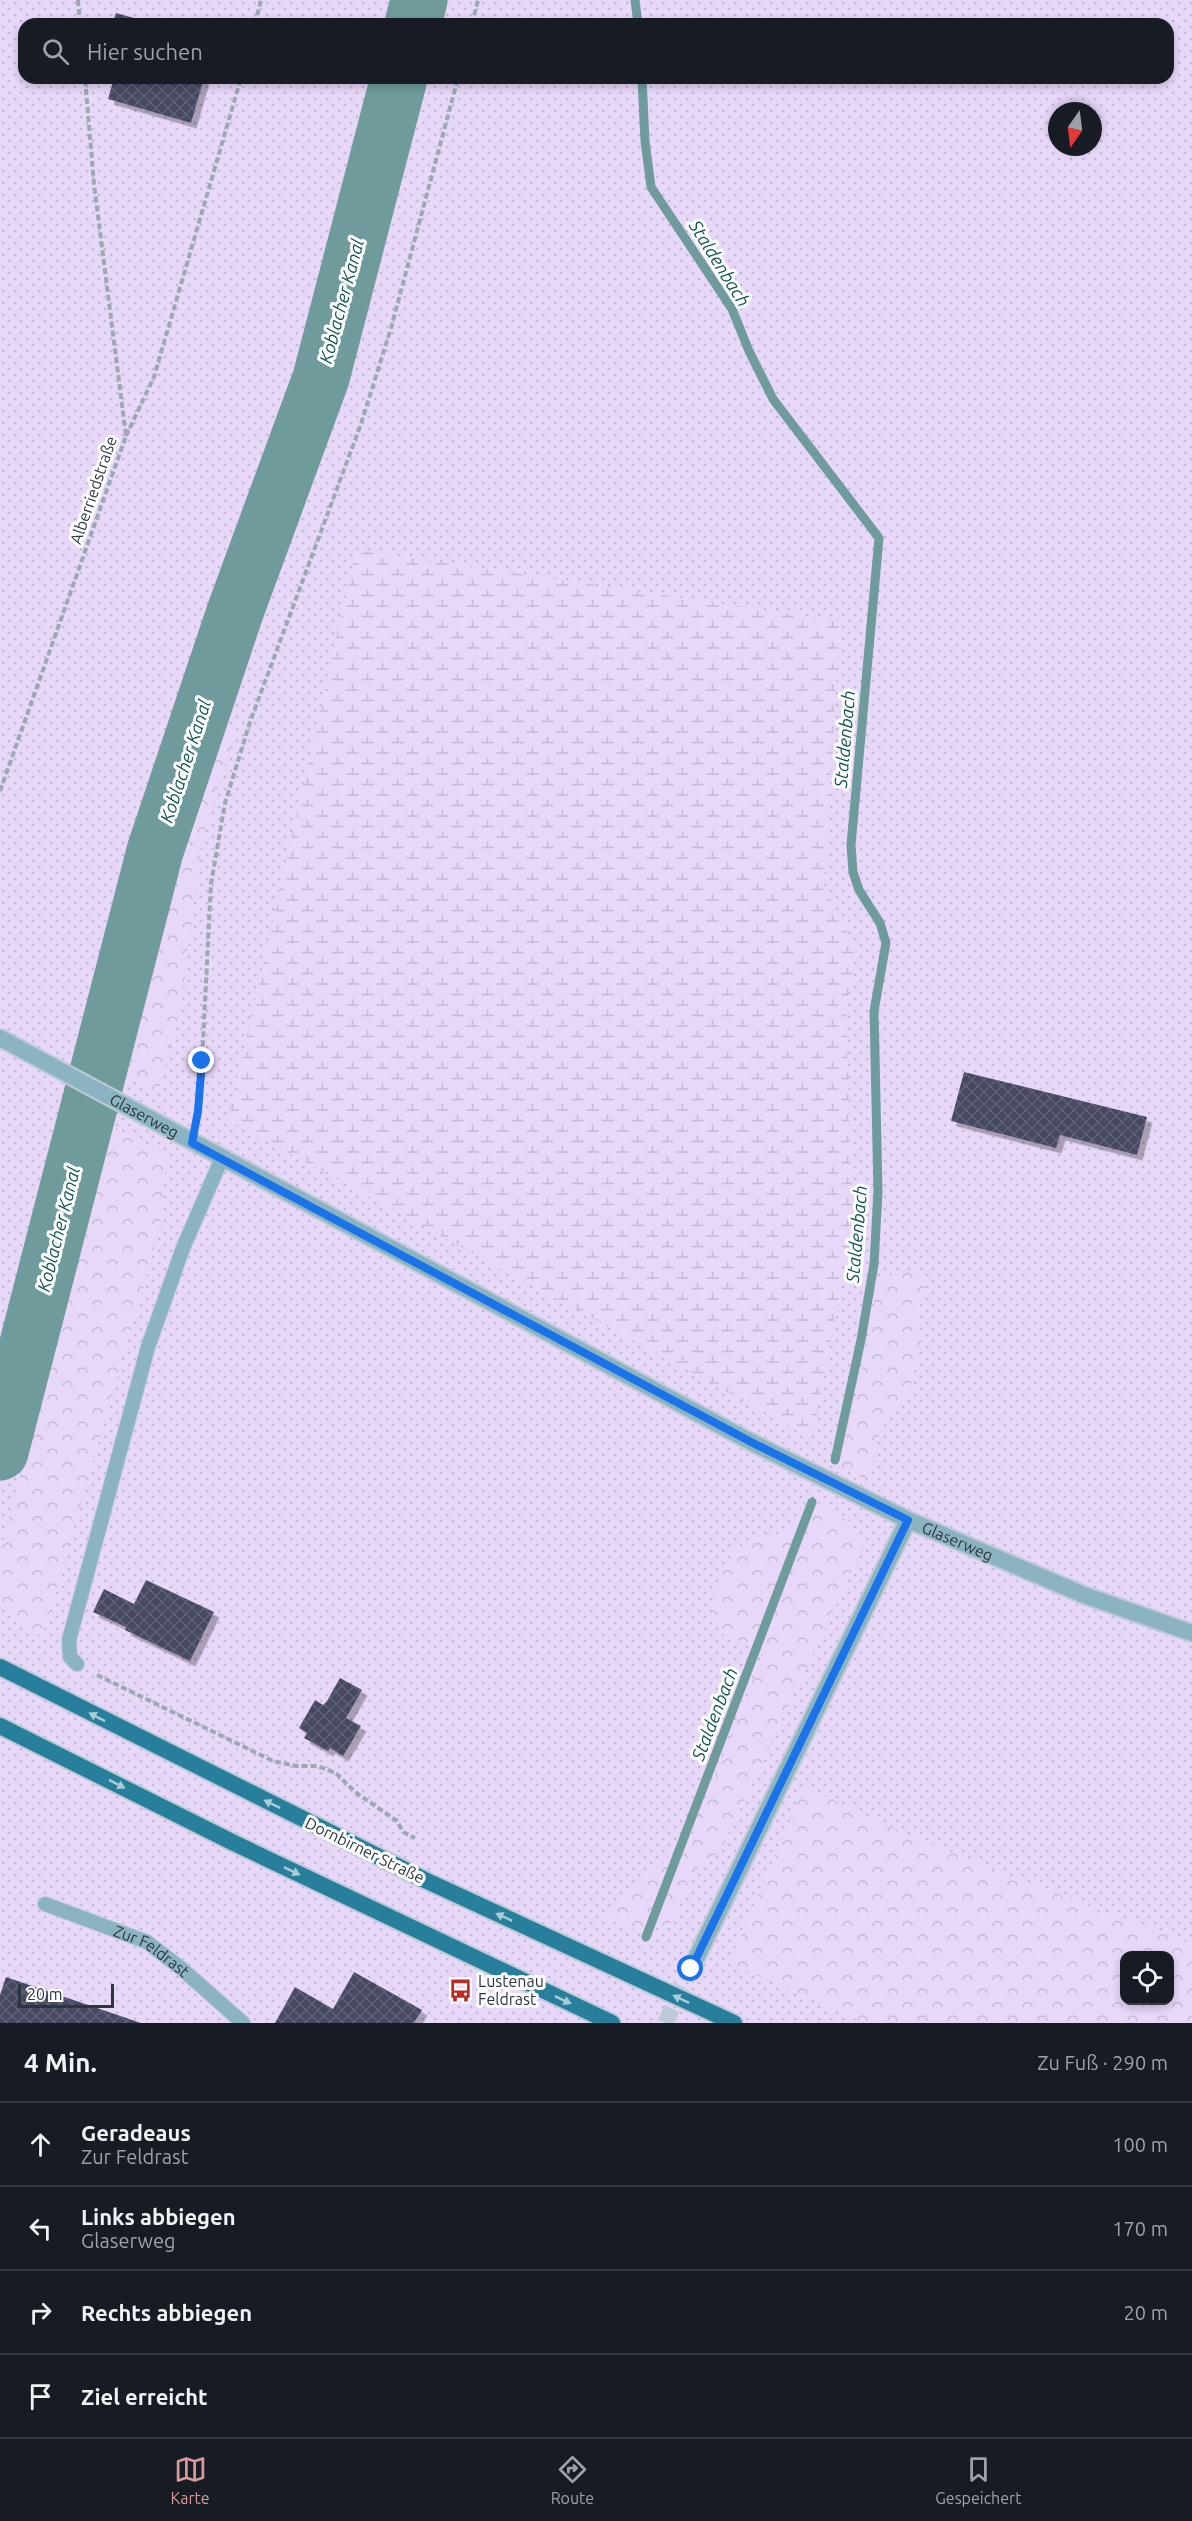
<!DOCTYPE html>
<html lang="de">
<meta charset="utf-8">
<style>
body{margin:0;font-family:Ubuntu,sans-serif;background:#242831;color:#f1f3f6}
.controls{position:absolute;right:18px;bottom:18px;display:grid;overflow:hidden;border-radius:12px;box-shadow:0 3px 9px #0003}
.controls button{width:54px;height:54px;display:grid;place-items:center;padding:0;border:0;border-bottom:2px solid #363941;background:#171b24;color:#f1f3f6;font:30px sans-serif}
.compass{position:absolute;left:1048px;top:102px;width:54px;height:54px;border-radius:50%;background:#171b24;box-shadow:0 3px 9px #0003;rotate:194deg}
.scale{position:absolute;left:18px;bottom:15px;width:96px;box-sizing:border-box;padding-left:6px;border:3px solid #2d363f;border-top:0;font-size:16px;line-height:21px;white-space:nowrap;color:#2d363f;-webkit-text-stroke:4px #fff;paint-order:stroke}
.stop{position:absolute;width:18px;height:18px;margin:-14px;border:4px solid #1a73e8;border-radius:50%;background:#fff}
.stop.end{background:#1a73e8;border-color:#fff;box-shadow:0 2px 6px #0008}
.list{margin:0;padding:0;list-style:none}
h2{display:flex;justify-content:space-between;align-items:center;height:78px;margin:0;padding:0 24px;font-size:26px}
h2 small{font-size:20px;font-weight:400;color:#9ea1a6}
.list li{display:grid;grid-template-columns:39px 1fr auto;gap:18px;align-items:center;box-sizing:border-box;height:84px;padding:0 24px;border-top:2px solid #363941}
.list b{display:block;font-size:22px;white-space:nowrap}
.list p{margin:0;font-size:20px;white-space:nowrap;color:#9ea1a6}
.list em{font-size:20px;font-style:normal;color:#9ea1a6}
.icon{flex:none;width:33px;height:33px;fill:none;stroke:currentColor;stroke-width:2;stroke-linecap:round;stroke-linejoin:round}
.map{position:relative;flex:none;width:1192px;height:2023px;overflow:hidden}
.search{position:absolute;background:#171b24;box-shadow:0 3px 9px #0003;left:18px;right:18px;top:18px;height:66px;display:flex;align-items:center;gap:15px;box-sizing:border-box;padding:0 21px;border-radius:18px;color:#9ea1a6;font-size:22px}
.sheet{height:414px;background:#171b24}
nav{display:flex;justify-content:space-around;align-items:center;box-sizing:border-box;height:84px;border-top:2px solid #363941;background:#171b24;font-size:16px;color:#9ea1a6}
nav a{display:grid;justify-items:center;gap:3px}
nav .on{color:#d89997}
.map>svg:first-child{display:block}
.grass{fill:url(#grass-dots);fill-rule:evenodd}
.forest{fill:url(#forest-crowns);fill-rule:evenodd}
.wetland{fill:url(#wetland-marsh)}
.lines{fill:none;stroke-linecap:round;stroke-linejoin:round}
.stream{stroke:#6f9b9c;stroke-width:9}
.river{stroke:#6f9b9c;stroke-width:57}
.building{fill:url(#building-cross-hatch);filter:url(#shadow)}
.minor-tunnel{stroke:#becad8;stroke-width:16;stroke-dasharray:16 8;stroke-linecap:butt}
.service-casing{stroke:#becad8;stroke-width:16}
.minor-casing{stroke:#becad8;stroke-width:20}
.primary-casing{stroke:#becad8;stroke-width:20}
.path{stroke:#9ca8b4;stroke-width:4;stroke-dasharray:6 3;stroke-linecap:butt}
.service{stroke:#8bb3c2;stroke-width:14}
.minor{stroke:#8bb3c2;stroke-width:16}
.primary{stroke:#277f9c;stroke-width:16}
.oneway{fill:#a9ccd7}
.route{stroke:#1a73e8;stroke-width:8}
.labels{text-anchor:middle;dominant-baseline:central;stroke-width:6;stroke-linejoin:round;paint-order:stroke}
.street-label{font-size:16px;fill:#2d363f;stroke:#fff}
.poi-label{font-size:16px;fill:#2d363f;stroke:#fff;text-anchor:start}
.water-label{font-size:18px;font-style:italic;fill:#125455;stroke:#fff}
</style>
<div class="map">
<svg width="1192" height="2023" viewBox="0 0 1192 2023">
<defs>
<pattern id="grass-dots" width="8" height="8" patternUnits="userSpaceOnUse" patternTransform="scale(1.5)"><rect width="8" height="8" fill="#e7d7f8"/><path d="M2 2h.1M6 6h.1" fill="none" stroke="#c6b9d6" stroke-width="1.8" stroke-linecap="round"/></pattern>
<pattern id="forest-crowns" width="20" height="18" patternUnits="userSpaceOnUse" patternTransform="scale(1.5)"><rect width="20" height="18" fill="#e7d7f8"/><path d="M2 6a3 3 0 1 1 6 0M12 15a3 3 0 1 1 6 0" fill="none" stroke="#c6b9d6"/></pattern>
<pattern id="wetland-marsh" width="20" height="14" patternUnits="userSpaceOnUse" patternTransform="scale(1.5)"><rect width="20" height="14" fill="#e7d7f8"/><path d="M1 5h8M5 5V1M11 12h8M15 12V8" fill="none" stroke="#c6b9d6"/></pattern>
<pattern id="building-cross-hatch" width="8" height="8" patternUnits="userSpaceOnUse" patternTransform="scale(1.5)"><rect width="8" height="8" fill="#464a62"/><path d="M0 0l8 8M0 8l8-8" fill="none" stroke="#5e6276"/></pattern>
<filter id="shadow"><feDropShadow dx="5.5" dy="5.5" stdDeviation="0" flood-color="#0004"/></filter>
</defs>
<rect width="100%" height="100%" fill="#e2effe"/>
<!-- grass -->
<path class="grass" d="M 0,0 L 1192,0 L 1192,2023 L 0,2023 ZM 24,24 L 1168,24 L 1168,78 L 24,78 ZM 1057,111 L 1093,111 L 1093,147 L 1057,147 ZM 1124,1956 L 1170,1956 L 1170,2000 L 1124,2000 Z"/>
<!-- forest -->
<g class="forest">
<polygon points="219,725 237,727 202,839 181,1005 158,1092 127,1078 179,860"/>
<polygon points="111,1125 167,1156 159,1233 42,1637 0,1607 0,1553"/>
<polygon points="895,1272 926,1274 924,1297 915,1315 923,1336 908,1397 880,1430 869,1481 838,1465 859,1384 877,1287"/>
<polygon points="806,1496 851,1522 863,1548 720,1852 697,1869 670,1924 636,1931 605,1918 693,1834 764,1650 724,1636 711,1616 719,1580 734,1549 767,1533 791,1532"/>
<path d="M 805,1786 C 929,1849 1062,1895 1192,1944 L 1192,2023 L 865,2023 L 729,1963 ZM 1124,1956 L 1170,1956 L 1170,2000 L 1124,2000 Z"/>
</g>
<!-- wetland -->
<polygon class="wetland" points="356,550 840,621 824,886 856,950 846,1011 853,1226 812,1438 228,1120"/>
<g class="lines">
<!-- stream -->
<g class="stream">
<polyline points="635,0 638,24"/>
<polyline points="642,78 645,141 651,187 732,309 749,351 773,399 879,538 851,845 853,872 859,890 880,923 886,943 874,1011 878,1191 874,1264 861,1340 835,1460"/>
<polyline points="646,1937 812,1502"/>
</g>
<!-- river -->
<g class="river">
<polyline points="413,24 419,0"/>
<polyline points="0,1452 155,851 235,612 321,378 399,78"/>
</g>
</g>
<!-- building -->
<g class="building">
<polygon points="116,13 152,23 151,24 112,24"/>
<polygon points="114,78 204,78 191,123 108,99"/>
<polygon points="964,1072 1147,1117 1137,1155 1060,1135 1056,1148 951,1121"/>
<polygon points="146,1580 214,1612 190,1661 125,1630 126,1627 93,1612 104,1589 134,1604"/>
<polygon points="340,1678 362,1690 346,1718 361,1726 343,1756 330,1748 328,1751 304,1738 307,1733 299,1728 315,1700 323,1705 327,1701"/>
<polygon points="354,1972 422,2010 414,2023 275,2023 295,1987 333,2009"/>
<polygon points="6,1977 141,2023 0,2023 0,1995"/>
</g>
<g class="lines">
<!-- minor-tunnel -->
<polyline class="minor-tunnel" points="665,2023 691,1969"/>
<defs>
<g id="service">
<polyline points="77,1664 70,1657 69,1640 148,1347 183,1248 222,1158"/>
<path id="s1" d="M 45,1904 L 147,1942 L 182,1969 L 243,2023"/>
</g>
<g id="minor">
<path id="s2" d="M 0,1038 L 751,1442 L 908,1520 L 1084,1595 L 1192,1633"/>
<polyline points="691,1969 908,1520"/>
</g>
<g id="primary">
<polyline points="0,1667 427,1881 734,2023"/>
<polyline points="0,1726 234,1843 612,2023"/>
</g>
</defs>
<!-- service casing -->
<use href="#service" class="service-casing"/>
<!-- minor casing -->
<use href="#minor" class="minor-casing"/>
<!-- primary casing -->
<use href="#primary" class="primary-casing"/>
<!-- path -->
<g class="path">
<polyline points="78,0 80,24"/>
<polyline points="255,24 261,0"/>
<polyline points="472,24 478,0"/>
<polyline points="126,436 154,377 241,78"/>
<polyline points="0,791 126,436 94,184 85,78"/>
<polyline points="197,1118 202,1061 211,884 225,803 250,722 361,424 391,328 458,78"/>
<polyline points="97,1675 273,1761 296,1766 317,1766 336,1773 355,1792 397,1821 403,1832 415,1838"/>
</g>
<!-- service -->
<use href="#service" class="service"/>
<!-- minor -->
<use href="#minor" class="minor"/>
<!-- primary -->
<use href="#primary" class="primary"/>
</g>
<!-- one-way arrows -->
<defs><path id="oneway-solid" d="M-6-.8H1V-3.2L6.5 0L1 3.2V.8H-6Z" transform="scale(1.5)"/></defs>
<g class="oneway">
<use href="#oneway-solid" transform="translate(97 1717) rotate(-153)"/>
<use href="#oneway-solid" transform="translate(117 1784) rotate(27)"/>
<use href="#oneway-solid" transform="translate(272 1804) rotate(-154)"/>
<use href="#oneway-solid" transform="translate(292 1871) rotate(26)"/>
<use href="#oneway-solid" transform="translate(504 1917) rotate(-155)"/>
<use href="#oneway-solid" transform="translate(681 1999) rotate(-155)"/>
<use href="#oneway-solid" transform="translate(563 2000) rotate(25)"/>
</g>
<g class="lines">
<!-- route -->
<polyline class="route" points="202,1061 198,1111 192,1143 751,1442 908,1520 691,1969"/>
</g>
<!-- icons -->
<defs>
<symbol id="bus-bare" viewBox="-9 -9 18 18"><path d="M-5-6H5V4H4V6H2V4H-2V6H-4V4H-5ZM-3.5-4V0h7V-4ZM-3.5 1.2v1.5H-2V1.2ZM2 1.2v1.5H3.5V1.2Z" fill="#b92b23" stroke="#fff" stroke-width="2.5" paint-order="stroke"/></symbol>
</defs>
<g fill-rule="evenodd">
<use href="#bus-bare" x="444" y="1974" width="33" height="33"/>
</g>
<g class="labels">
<!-- street labels -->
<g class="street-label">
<text transform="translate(93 490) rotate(-71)">Alberriedstraße</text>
<text stroke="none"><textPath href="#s2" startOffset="164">Glaserweg</textPath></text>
<text stroke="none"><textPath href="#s2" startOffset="1082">Glaserweg</textPath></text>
<text transform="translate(365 1850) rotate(26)">Dornbirner Straße</text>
<text stroke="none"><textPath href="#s1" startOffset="117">Zur Feldrast</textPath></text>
</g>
<!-- poi labels -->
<g class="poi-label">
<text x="478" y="1981">Lustenau<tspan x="478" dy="18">Feldrast</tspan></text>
</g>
<!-- water labels -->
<g class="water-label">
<text transform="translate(720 263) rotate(58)">Staldenbach</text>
<text transform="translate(341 301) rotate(-75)">Koblacher Kanal</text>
<text transform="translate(844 739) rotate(-85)">Staldenbach</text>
<text transform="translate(185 761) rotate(-72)">Koblacher Kanal</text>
<text transform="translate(58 1229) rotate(-76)">Koblacher Kanal</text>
<text transform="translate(856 1234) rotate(-85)">Staldenbach</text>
<text transform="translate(714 1714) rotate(-69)">Staldenbach</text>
</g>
</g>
</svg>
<div class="controls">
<button><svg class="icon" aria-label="locate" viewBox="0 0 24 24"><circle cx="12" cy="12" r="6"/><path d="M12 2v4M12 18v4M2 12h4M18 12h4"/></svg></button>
</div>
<svg class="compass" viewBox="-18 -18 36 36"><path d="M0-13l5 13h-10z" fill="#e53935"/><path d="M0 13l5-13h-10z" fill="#9ea1a6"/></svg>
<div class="scale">20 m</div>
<div class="stop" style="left:691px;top:1969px"></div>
<div class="stop end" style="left:202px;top:1061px"></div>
<div class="search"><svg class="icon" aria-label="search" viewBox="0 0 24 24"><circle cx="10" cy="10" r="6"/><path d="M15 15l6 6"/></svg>Hier suchen</div>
</div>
<section class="sheet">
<h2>4 Min.<small>Zu Fuß · 290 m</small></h2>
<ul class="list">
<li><svg class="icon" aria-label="ahead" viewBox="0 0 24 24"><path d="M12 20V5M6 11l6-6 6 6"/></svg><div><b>Geradeaus</b><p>Zur Feldrast</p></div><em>100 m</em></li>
<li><svg class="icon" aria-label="left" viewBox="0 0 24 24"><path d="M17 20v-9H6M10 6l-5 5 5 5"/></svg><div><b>Links abbiegen</b><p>Glaserweg</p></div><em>170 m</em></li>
<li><svg class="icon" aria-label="right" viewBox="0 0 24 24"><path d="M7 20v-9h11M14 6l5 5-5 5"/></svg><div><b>Rechts abbiegen</b></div><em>20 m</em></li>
<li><svg class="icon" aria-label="arrive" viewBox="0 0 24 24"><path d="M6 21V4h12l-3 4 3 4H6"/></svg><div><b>Ziel erreicht</b></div></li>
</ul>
</section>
<nav>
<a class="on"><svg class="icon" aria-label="map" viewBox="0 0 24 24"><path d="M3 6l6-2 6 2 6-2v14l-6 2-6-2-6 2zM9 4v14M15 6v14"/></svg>Karte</a>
<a><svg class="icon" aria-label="directions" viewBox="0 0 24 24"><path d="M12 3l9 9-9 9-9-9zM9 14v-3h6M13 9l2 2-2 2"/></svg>Route</a>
<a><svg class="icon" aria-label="saved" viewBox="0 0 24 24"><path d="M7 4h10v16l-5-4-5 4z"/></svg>Gespeichert</a>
</nav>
